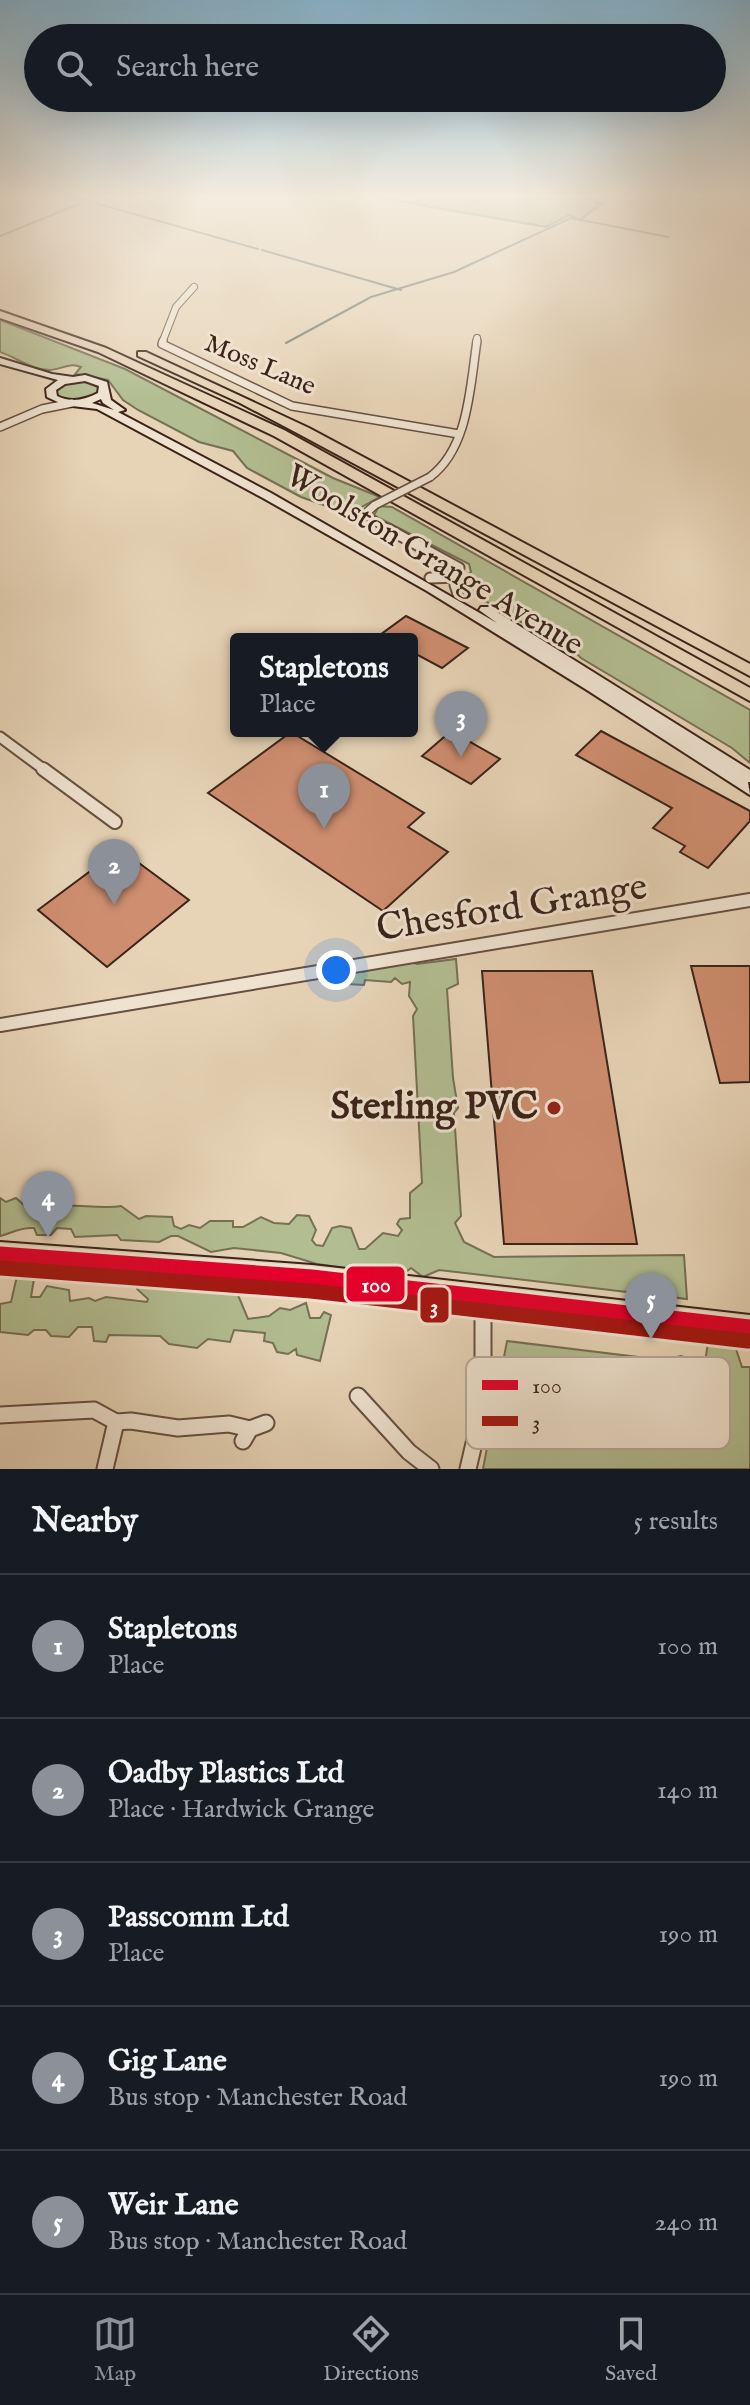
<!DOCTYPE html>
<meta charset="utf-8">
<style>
body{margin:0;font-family:"IM FELL English",serif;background:#20242c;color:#f1f3f6}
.you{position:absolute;left:336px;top:970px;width:28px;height:28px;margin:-20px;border:6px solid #fff;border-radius:50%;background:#1a73e8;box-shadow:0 0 0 12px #1a73e833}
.badge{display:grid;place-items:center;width:52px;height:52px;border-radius:50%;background:#8c9099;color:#fff;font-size:26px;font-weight:700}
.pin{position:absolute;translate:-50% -66px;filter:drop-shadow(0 2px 4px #0008)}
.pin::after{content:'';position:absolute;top:42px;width:28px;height:24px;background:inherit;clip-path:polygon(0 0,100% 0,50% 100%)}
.popup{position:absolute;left:230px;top:633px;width:188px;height:104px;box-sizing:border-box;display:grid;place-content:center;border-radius:8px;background:#171b24;filter:drop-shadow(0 2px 6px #0005);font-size:26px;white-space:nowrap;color:#9ea1a6}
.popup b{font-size:30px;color:#f1f3f6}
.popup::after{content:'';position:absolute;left:50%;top:100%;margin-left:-16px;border:16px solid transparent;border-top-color:#171b24}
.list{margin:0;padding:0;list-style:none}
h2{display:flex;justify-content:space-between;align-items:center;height:104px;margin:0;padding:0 32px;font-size:34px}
h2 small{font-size:26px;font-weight:400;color:#9ea1a6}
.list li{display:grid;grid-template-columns:52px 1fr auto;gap:24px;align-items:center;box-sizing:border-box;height:144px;padding:0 32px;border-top:2px solid #363941}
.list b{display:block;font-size:30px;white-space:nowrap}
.list p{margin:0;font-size:26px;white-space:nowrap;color:#9ea1a6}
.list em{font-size:26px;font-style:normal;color:#9ea1a6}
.icon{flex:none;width:44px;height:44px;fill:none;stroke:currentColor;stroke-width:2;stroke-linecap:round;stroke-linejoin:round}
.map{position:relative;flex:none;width:750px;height:1469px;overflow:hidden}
.search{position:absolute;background:#171b24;box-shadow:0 8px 32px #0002;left:24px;right:24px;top:24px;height:88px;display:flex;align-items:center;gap:20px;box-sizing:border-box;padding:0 28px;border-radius:44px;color:#9ea1a6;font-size:30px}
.sheet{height:824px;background:#171b24}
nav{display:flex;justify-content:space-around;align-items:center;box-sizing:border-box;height:112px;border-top:2px solid #363941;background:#171b24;font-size:22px;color:#9ea1a6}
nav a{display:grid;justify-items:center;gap:4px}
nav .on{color:#8c9099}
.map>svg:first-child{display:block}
.green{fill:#b2bd91;stroke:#767055;stroke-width:2}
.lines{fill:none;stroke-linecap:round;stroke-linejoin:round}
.stream{stroke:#727c73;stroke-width:2}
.building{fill:#cf8e70;stroke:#3b2319;stroke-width:2}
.street-far4-casing{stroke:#664f40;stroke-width:8}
.street-far3-casing{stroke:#664f40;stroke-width:10}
.street-far2-casing{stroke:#664f40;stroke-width:13}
.street-far1-casing{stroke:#664f40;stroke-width:16}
.street-casing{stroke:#664f40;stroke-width:19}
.secondary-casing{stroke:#3b2319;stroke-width:4}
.primary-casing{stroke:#3b2319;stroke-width:4}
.highway-casing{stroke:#3b2319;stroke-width:4}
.street-far4{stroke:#efe3d0;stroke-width:6}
.street-far3{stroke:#efe3d0;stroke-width:7}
.street-far2{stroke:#efe3d0;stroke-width:9}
.street-far1{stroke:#efe3d0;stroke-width:12}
.street{stroke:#efe3d0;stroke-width:15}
.secondary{fill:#efe3d0;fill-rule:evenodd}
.primary{fill:#e7d4b7;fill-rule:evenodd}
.highway{fill:#e7d4b7;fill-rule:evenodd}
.street-bridge-casing{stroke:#664f40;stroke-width:10;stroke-linecap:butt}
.street-bridge{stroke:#efe3d0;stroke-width:7}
.bus-1-casing{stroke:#efe3d0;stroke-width:21}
.bus-2-casing{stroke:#efe3d0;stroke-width:21}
.bus-1{stroke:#e4002b;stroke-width:15}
.bus-2{stroke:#a61612;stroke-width:15}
.poi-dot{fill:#8f2418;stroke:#efe3d0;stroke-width:3}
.labels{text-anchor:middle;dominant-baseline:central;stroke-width:6;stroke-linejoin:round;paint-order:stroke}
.far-street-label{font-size:26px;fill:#3b2319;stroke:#efe3d0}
.street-label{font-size:32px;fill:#3b2319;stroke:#efe3d0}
.near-street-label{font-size:38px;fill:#3b2319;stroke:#efe3d0}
.near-poi-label{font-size:38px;font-weight:bold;fill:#3b2319;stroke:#efe3d0;text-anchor:end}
.key{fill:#efe3d0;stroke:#b9a999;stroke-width:2}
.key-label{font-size:22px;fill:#3b2319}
.line-badge{stroke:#efe3d0;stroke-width:3}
.badge-label{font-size:22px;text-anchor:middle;font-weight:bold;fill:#fff}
</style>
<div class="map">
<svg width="750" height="1469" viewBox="0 0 750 1469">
<rect width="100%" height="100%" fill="#e7d4b7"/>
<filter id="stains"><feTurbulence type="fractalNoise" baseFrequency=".0025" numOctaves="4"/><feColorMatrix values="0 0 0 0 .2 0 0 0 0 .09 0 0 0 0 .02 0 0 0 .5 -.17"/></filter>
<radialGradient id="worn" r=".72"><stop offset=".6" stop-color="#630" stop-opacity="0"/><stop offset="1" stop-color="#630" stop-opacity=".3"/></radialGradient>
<!-- green -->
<g class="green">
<polygon points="429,195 476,200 500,195 580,195 599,204 580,220 569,215 546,227 413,204"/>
<path d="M 0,320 L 125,369 L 333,478 L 380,497 L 349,514 L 301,497 L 247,468 L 233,451 L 199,442 L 138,410 L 123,400 L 108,380 L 75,374 L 81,367 C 68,362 61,370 49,370 C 31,370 16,357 0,352 Z"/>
<polygon points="87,381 99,388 96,394 69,401 57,398 56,388 66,383"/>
<polygon points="379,506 392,507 750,710 750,763 732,748 581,658 560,638 521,622 465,589 463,579 471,572 469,564 381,519 374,515"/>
<path d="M 456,959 L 458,984 L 447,989 L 453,1078 L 458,1108 L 454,1113 L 461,1216 L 455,1223 L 464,1242 L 494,1257 L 684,1255 L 687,1299 L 439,1270 L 423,1277 L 411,1268 L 401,1276 L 317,1264 L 281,1253 L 234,1248 L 211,1252 L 178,1236 L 171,1236 L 159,1242 L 121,1240 L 117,1235 L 75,1237 L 71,1229 L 57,1228 L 51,1235 L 37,1235 L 34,1228 C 20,1227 12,1233 0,1236 L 0,1198 L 6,1202 L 16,1198 L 24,1205 L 37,1204 L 41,1209 C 68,1201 95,1210 121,1206 L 139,1219 L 146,1216 L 172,1217 L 174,1226 L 181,1229 L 189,1225 L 200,1228 L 210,1221 L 233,1221 L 233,1227 L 243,1227 L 261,1217 L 274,1223 L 289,1224 L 297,1215 L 309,1216 L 316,1230 L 312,1240 L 316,1245 L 323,1246 L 332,1228 L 340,1226 L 351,1228 L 359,1249 L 365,1249 L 383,1233 L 398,1236 L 402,1230 L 397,1224 L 400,1219 L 410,1218 L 410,1193 L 422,1183 L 413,1016 L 417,1009 L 409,996 L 410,982 L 402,984 L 395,978 L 391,982 L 365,980 L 364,985 L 346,984 L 343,972 L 348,970 L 364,972 C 369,968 397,962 406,960 L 417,964 Z"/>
<polygon points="140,1271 221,1281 223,1288 238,1295 248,1319 269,1316 280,1308 290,1310 306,1303 310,1318 320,1318 324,1312 331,1315 320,1361 297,1355 296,1349 288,1354 277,1352 273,1343 264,1341 265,1333 234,1330 230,1342 208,1339 197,1348 169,1344 160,1336 109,1335 106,1342 94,1341 92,1327 78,1327 69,1337 51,1336 46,1330 34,1330 28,1335 0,1332 0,1304 11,1302 17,1276 34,1279 31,1297 40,1297 47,1286 69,1290 70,1301 89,1298 95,1301 106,1297 147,1302 148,1299 137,1289"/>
<polygon points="720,1334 732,1337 742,1367 750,1367 750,1469 483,1469 507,1341 663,1360 681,1356 708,1365 706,1356 708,1342"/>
</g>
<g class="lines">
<!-- stream -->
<g class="stream">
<polyline points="67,195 258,249"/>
<polyline points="365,195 537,225"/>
<polyline points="413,204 426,197 476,202 506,195"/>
<polyline points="580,220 604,203 595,201 603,195"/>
<polyline points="0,236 79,204"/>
<polyline points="262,250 401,290"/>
<polyline points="286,343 371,297 454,272 571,218 668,237"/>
</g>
</g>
<!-- building -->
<g class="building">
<polygon points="406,616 468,648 442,668 412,652 412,639 387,639 380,635"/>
<polygon points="451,731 500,759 471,784 422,756"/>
<polygon points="601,731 750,811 750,821 708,868 680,852 685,846 653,828 672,808 576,755"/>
<polygon points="291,732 424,813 408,827 448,852 383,911 208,793"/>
<polygon points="120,849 189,900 107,967 38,910"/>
<polygon points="691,966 750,966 750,1082 720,1083"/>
<polygon points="482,971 592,971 637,1244 504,1244"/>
</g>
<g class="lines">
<defs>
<g id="street-far4">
<polyline points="162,343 176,307 194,287"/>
<polyline points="476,343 477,338"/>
</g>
<g id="street-far3">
<polyline points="163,341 162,344 292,406 459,434"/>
<polyline points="0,427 42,409 72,403"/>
<path d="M 430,477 C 469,448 470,386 477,341"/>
<polyline points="375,505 367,512 371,519 392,531"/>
</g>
<g id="street-far2">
<polyline points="388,529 459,568 455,585 458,594"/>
<polyline points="430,578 457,577"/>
<polyline points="0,737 46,771"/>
</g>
<g id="street-far1">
<polyline points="43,769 115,822"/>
<polyline points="0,1025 750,900"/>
</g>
<g id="street">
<polyline points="358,1396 409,1452 431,1469"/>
<polyline points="0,1415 94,1410 116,1422 131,1421 178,1428 229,1424 250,1429"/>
<polyline points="243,1441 250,1429 266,1423"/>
<polyline points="105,1469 116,1422"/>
<polyline points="468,1469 483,1405 483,1297"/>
</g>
<path id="secondary" d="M 0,358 L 52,374 L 73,377 L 85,375 L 107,382 L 111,400 L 125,410 L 118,412 L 271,493 L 497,623 L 479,610 L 481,607 L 489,607 L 750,770 L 750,782 L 748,782 L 750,795 L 587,690 L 427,591 L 263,498 L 97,409 L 64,405 L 47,397 L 46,389 L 58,380 L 0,364 ZM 85,381 L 99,386 L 98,393 C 85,400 71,403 57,396 L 56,390 L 65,384 ZM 101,399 L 103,403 L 114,410 L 92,403 Z"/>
<polygon id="primary" points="0,1242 312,1265 750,1315 750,1339 312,1289 0,1266"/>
<g id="highway">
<polygon points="0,311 106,348 284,430 750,688 750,701 274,436 98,352 0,318"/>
<polygon points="138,352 146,352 309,428 750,664 750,676 299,434 240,403 138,356"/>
</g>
</defs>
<!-- street-far4 casing -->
<use href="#street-far4" class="street-far4-casing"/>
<!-- street-far3 casing -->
<use href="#street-far3" class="street-far3-casing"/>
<!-- street-far2 casing -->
<use href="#street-far2" class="street-far2-casing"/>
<!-- street-far1 casing -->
<use href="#street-far1" class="street-far1-casing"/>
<!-- street casing -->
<use href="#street" class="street-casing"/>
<!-- secondary casing -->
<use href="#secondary" class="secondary-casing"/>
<!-- primary casing -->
<use href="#primary" class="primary-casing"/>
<!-- highway casing -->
<use href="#highway" class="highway-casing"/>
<!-- street-far4 -->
<use href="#street-far4" class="street-far4"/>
<!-- street-far3 -->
<use href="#street-far3" class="street-far3"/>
<!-- street-far2 -->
<use href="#street-far2" class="street-far2"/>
<!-- street-far1 -->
<use href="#street-far1" class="street-far1"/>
<!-- street -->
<use href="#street" class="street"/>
<!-- secondary -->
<use href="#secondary" class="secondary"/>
<!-- primary -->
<use href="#primary" class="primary"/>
<!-- highway -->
<use href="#highway" class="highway"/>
<defs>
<polyline id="street-bridge" points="375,505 430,477"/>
</defs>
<!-- street-bridge casing -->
<use href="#street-bridge" class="street-bridge-casing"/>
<!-- street-bridge -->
<use href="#street-bridge" class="street-bridge"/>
<defs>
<polyline id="bus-1" points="0,1254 312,1277 750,1327"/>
<polyline id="bus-2" points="0,1268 311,1291 748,1341"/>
</defs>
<!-- bus-1 casing -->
<use href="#bus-1" class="bus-1-casing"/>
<!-- bus-2 casing -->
<use href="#bus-2" class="bus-2-casing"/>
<!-- bus-1 -->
<use href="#bus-1" class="bus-1"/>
<!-- bus-2 -->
<use href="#bus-2" class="bus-2"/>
</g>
<!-- sky -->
<linearGradient id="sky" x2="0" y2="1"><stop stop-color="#87b6d1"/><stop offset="0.49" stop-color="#f4ecdf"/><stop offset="1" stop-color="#f4ecdf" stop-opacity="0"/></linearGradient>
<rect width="750" height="401" fill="url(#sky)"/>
<!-- markers -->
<circle class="poi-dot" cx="554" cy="1108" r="8"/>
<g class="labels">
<!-- far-street labels -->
<g class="far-street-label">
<text transform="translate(260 365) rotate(23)">Moss Lane</text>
</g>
<!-- street labels -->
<g class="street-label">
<text transform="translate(434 561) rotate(31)">Woolston Grange Avenue</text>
</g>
<!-- near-street labels -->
<g class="near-street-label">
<text transform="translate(512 909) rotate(-9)">Chesford Grange</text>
</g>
<!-- near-poi labels -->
<g class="near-poi-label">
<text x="538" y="1108">Sterling PVC</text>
</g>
</g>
<!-- legend -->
<rect x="466" y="1357" width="264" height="92" rx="12" class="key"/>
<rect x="482" y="1380" width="36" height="10" fill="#e4002b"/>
<rect x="482" y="1416" width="36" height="10" fill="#a61612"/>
<g class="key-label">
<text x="532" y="1393">100</text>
<text x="532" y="1429">3</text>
</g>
<g class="line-badge">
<rect x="345" y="1265" width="61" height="38" rx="8" fill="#e4002b"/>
<rect x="419" y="1286" width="31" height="38" rx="8" fill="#a61612"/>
</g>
<g class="badge-label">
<text x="376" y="1292">100</text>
<text x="434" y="1313">3</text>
</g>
<rect width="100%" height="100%" filter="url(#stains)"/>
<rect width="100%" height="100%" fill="url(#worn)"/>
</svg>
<div class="you"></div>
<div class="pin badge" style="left:324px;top:829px">1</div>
<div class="popup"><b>Stapletons</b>Place</div>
<div class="pin badge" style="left:114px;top:905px">2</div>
<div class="pin badge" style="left:461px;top:757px">3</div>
<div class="pin badge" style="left:48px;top:1237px">4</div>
<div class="pin badge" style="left:651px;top:1339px">5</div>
<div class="search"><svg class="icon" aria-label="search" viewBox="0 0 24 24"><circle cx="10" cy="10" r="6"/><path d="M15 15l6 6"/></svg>Search here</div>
</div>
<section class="sheet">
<h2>Nearby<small>5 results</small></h2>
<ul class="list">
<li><span class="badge">1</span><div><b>Stapletons</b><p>Place</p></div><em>100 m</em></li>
<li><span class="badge">2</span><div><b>Oadby Plastics Ltd</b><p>Place · Hardwick Grange</p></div><em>140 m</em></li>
<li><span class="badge">3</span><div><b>Passcomm Ltd</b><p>Place</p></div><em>190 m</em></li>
<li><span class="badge">4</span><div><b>Gig Lane</b><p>Bus stop · Manchester Road</p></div><em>190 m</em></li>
<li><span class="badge">5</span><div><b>Weir Lane</b><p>Bus stop · Manchester Road</p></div><em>240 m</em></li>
</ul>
</section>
<nav>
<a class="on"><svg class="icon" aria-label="map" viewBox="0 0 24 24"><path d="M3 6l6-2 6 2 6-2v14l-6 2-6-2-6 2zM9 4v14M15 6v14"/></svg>Map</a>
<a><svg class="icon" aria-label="directions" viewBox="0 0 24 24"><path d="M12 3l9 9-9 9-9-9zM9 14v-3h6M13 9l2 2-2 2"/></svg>Directions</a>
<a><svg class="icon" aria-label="saved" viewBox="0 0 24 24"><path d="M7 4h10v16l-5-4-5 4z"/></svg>Saved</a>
</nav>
